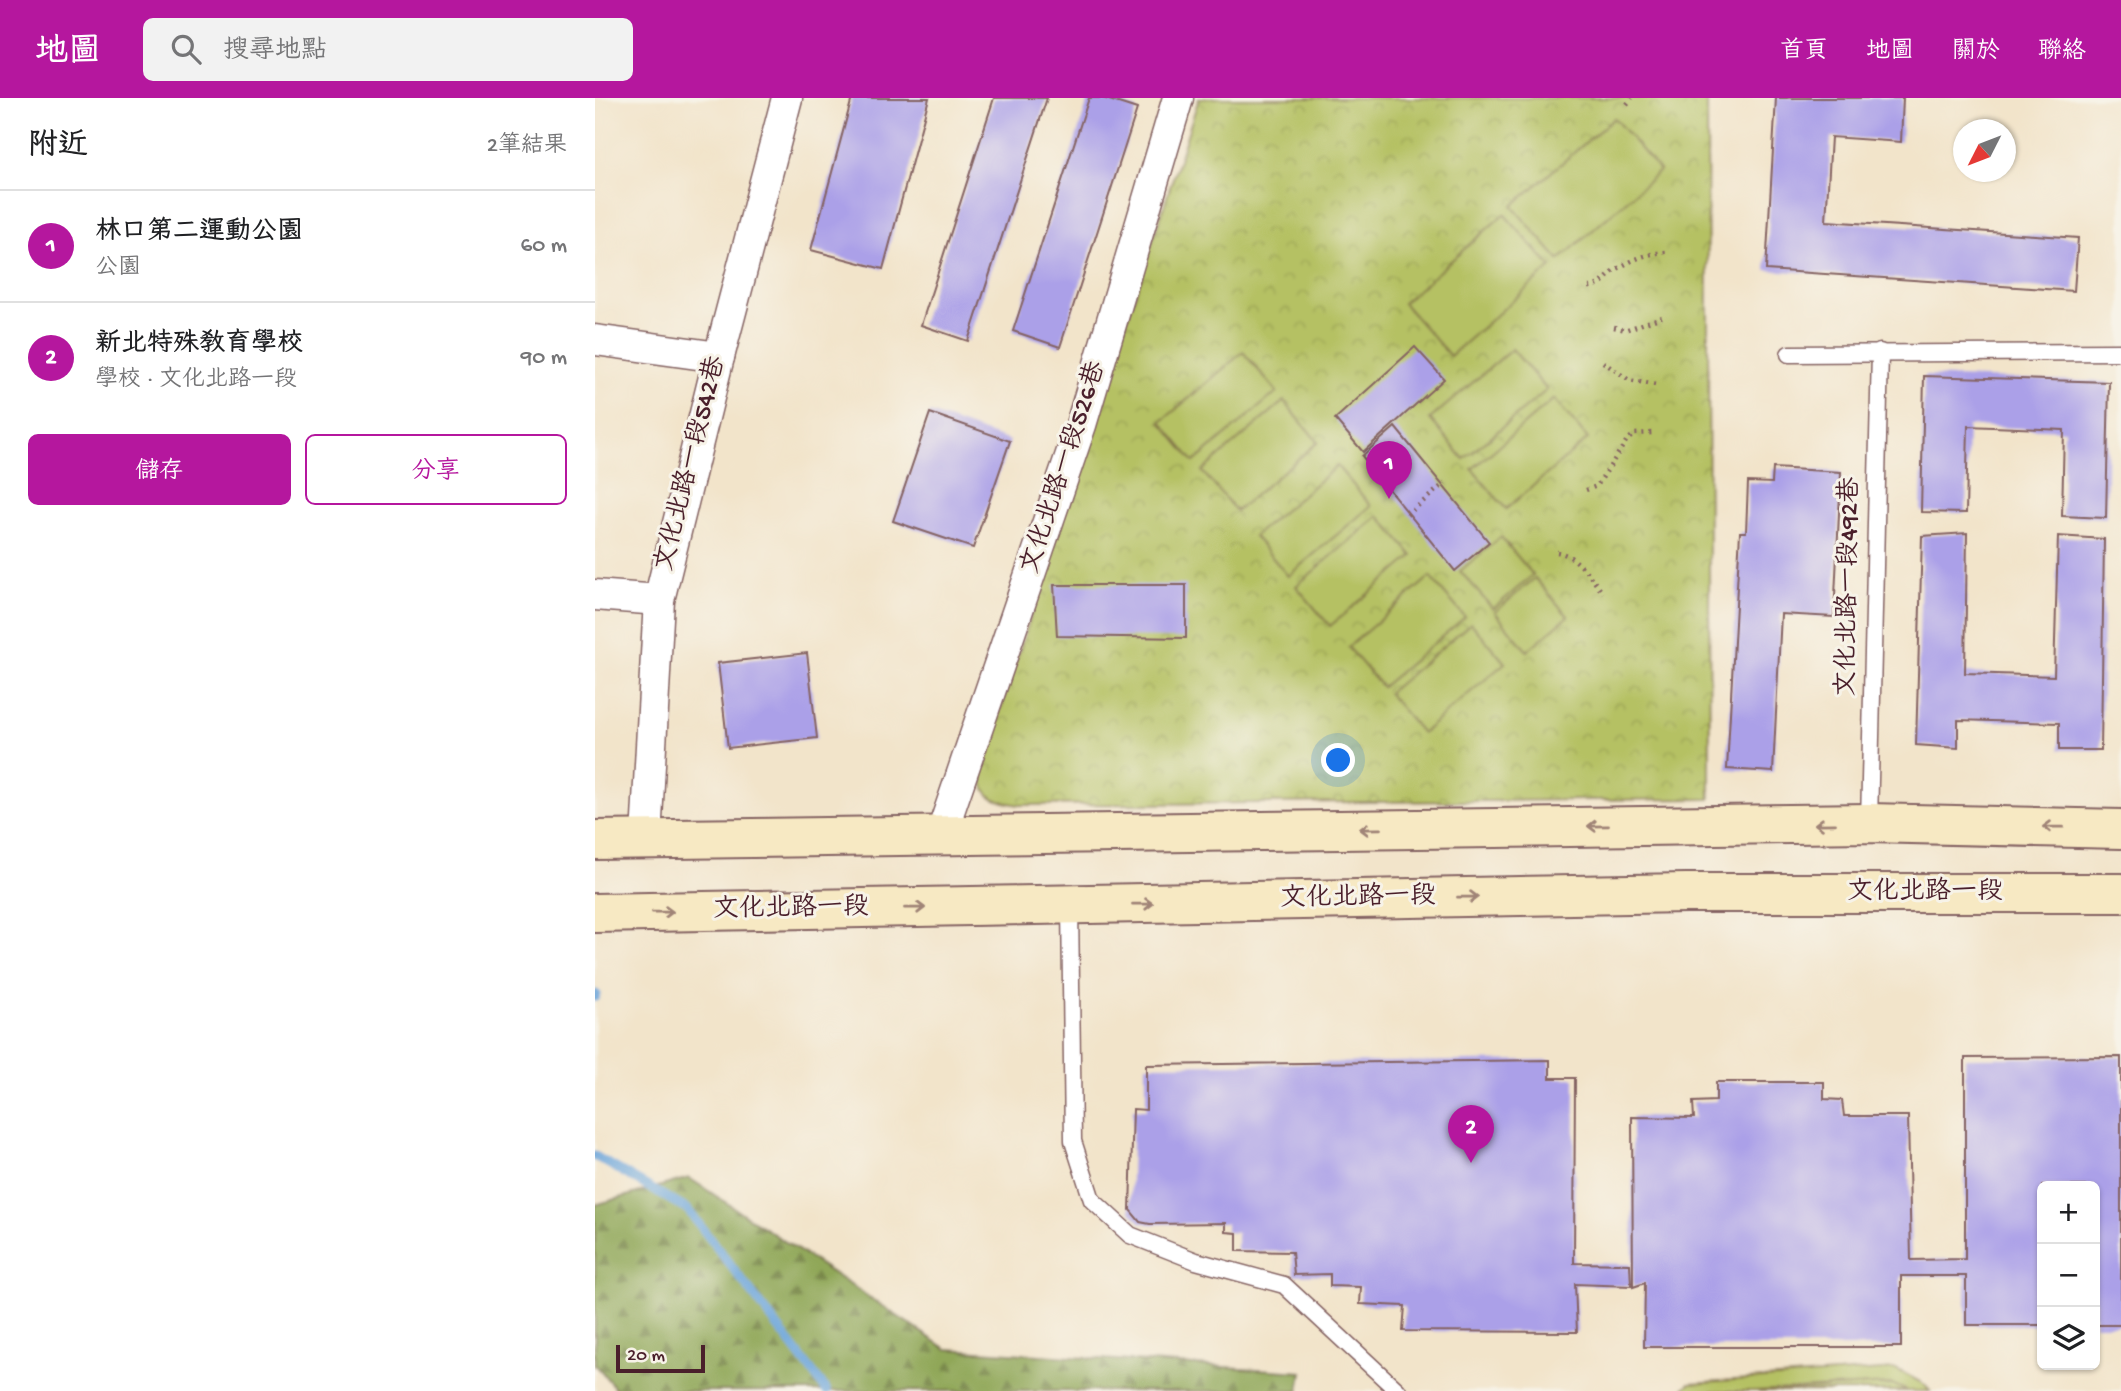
<!DOCTYPE html>
<html lang="zh-TW">
<meta charset="utf-8">
<style>
body{margin:0;font-family:"Gochi Hand","LXGW WenKai TC",sans-serif;background:#f2f2f2;color:#202124}
.controls{position:absolute;right:21px;bottom:21px;display:grid;overflow:hidden;border-radius:10px;box-shadow:0 2px 5px #0004}
.controls button{width:63px;height:63px;display:grid;place-items:center;padding:0;border:0;border-bottom:2px solid #e0e0e0;background:#fff;color:#202124;font:35px sans-serif}
.compass{position:absolute;left:1358px;top:21px;width:63px;height:63px;border-radius:50%;background:#fff;box-shadow:0 2px 5px #0004;rotate:228deg}
.scale{position:absolute;left:21px;bottom:18px;width:89px;box-sizing:border-box;padding-left:7px;border:4px solid #4a1f2b;border-top:0;font-size:19px;line-height:24px;white-space:nowrap;color:#4a1f2b;-webkit-text-stroke:5px #f7f3e8;paint-order:stroke}
.you{position:absolute;left:744px;top:663px;width:24px;height:24px;margin:-18px;border:5px solid #fff;border-radius:50%;background:#1a73e8;box-shadow:0 0 0 10px #1a73e833}
.badge{display:grid;place-items:center;width:46px;height:46px;border-radius:50%;background:#b5179e;color:#fff;font-size:23px;font-weight:700}
.pin{position:absolute;translate:-50% -58px;filter:drop-shadow(0 2px 4px #0008)}
.pin::after{content:'';position:absolute;top:37px;width:24px;height:21px;background:inherit;clip-path:polygon(0 0,100% 0,50% 100%)}
.list{margin:0;padding:0;list-style:none}
h2{display:flex;justify-content:space-between;align-items:center;height:91px;margin:0;padding:0 28px;font-size:30px}
h2 small{font-size:23px;font-weight:400;color:#757577}
.list li{display:grid;grid-template-columns:46px 1fr auto;gap:21px;align-items:center;box-sizing:border-box;height:112px;padding:0 28px;border-top:2px solid #e0e0e0}
.list b{display:block;font-size:26px;white-space:nowrap}
.list p{margin:0;font-size:23px;white-space:nowrap;color:#757577}
.list em{font-size:23px;font-style:normal;color:#757577}
.actions{display:flex;gap:14px;padding:21px 28px}
.actions a{flex:1;padding:16px 0;border:2px solid #b5179e;border-radius:10px;text-align:center;font-size:24px;color:#b5179e}
.actions .main{background:#b5179e;color:#fff}
.icon{flex:none;width:38px;height:38px;fill:none;stroke:currentColor;stroke-width:2;stroke-linecap:round;stroke-linejoin:round}
.map{position:relative;flex:none;width:1526px;height:1293px;overflow:hidden}
header{display:flex;align-items:center;gap:42px;box-sizing:border-box;height:98px;padding:0 35px;background:#b5179e;color:#fff}
header strong{font-size:33px}
nav{display:flex;gap:38px;margin-inline-start:auto;font-size:24px}
.search{width:490px;height:63px;background:#f2f2f2;display:flex;align-items:center;gap:18px;box-sizing:border-box;padding:0 24px;border-radius:10px;color:#757577;font-size:26px}
main{display:flex}
aside{flex:1;background:#fff}
.map>svg:first-child{display:block}
.grass{fill:url(#grass-tufts);stroke:#807047;stroke-width:2}
.forest{fill:url(#forest-firs);stroke:#6d6342;stroke-width:2}
.park{fill:url(#park-crowns);stroke:#807047;stroke-width:2}
.garden{fill:#b5c163;stroke:#807047;stroke-width:2}
.lines{fill:none;stroke-linecap:round;stroke-linejoin:round}
.stream{stroke:#6aa4da;stroke-width:9}
.building{fill:#aba0e8}
.lane-casing{stroke:#856463;stroke-width:19}
.street-casing{stroke:#856463;stroke-width:33}
.secondary-casing{stroke:#856463;stroke-width:42}
.path{stroke:#856463;stroke-width:4.5;stroke-dasharray:2 5;stroke-linecap:butt}
.lane{stroke:#fff;stroke-width:16}
.street{stroke:#fff;stroke-width:30}
.secondary{stroke:#f7e9c3;stroke-width:38}
.oneway{stroke:#a08477}
.labels{text-anchor:middle;dominant-baseline:central;stroke-width:6;stroke-linejoin:round;paint-order:stroke}
.street-label{font-size:26px;fill:#4a1f2b;stroke:#f7f3e8}
</style>
<header>
<strong>地圖</strong>
<div class="search"><svg class="icon" aria-label="search" viewBox="0 0 24 24"><circle cx="10" cy="10" r="6"/><path d="M15 15l6 6"/></svg>搜尋地點</div>
<nav><a>首頁</a><a>地圖</a><a>關於</a><a>聯絡</a></nav>
</header>
<main>
<aside>
<h2>附近<small>2筆結果</small></h2>
<ul class="list">
<li><span class="badge">1</span><div><b>林口第二運動公園</b><p>公園</p></div><em>60 m</em></li>
<li><span class="badge">2</span><div><b>新北特殊教育學校</b><p>學校 · 文化北路一段</p></div><em>90 m</em></li>
</ul>
<div class="actions"><a class="main">儲存</a><a>分享</a></div>
</aside>
<div class="map">
<svg width="1526" height="1293" viewBox="0 0 1526 1293">
<defs>
<pattern id="grass-tufts" width="24" height="20" patternUnits="userSpaceOnUse" patternTransform="scale(1.75)"><rect width="24" height="20" fill="#b5c163"/><path d="M3 7l-1-3M5 7V3M7 7l1-3M15 17l-1-3M17 17v-4M19 17l1-3" fill="none" stroke="#9da556"/></pattern>
<pattern id="forest-firs" width="22" height="20" patternUnits="userSpaceOnUse" patternTransform="scale(1.75)"><rect width="22" height="20" fill="#90a759"/><path d="M5 1l3.5 6h-7zM16 11l3.5 6h-7z" fill="#78874a"/></pattern>
<pattern id="park-crowns" width="20" height="18" patternUnits="userSpaceOnUse" patternTransform="scale(1.75)"><rect width="20" height="18" fill="#b5c163"/><path d="M2 6a3 3 0 1 1 6 0M12 15a3 3 0 1 1 6 0" fill="none" stroke="#9da556"/></pattern>
</defs>
<rect width="100%" height="100%" fill="#f7f3e8"/>
<filter id="ink" filterUnits="userSpaceOnUse"><feTurbulence type="fractalNoise" baseFrequency=".0143" numOctaves="2"/><feDisplacementMap in="SourceGraphic" scale="14" xChannelSelector="R" yChannelSelector="G"/><feConvolveMatrix kernelMatrix="1 2 1 2 8 2 1 2 1" color-interpolation-filters="sRGB"/></filter>
<filter id="wash" filterUnits="userSpaceOnUse"><feTurbulence type="fractalNoise" baseFrequency=".00686" numOctaves="4" result="noise"/><feDisplacementMap in="SourceGraphic" scale="28" xChannelSelector="R" yChannelSelector="G"/><feGaussianBlur stdDeviation="1.57" result="paint"/><feColorMatrix in="noise" values="0 0 0 0 0 0 0 0 0 0 0 0 0 0 0 0 0 1.4 0 .05"/><feComposite in="paint" operator="in"/></filter>
<g filter="url(#wash)">
<rect width="100%" height="100%" fill="#f2e4ca"/>
<!-- grass -->
<polygon class="grass" points="1298,1286 1313,1293 1159,1293"/>
<!-- forest -->
<polygon class="forest" points="94,1080 352,1251 707,1274 704,1293 23,1293 0,1267 0,1107"/>
<!-- park -->
<path class="park" d="M 604,0 L 1112,0 L 1115,701 L 425,707 C 395,702 384,698 388,665 Z"/>
<!-- garden -->
<g class="garden">
<polygon points="1019,20 1065,73 964,162 917,108"/>
<polygon points="909,116 956,169 855,258 808,205"/>
<polygon points="917,251 952,292 869,361 835,321"/>
<polygon points="648,254 682,294 599,364 566,324"/>
<polygon points="959,301 993,341 911,411 877,371"/>
<polygon points="689,303 723,344 641,413 607,373"/>
<polygon points="742,368 776,408 693,478 659,438"/>
<polygon points="784,418 818,458 735,528 701,488"/>
<polygon points="906,439 938,477 898,511 865,473"/>
<polygon points="835,479 870,519 787,589 753,549"/>
<polygon points="940,480 973,518 932,553 900,514"/>
<polygon points="876,525 910,565 827,635 793,595"/>
<polygon points="1301,1271 1329,1286 1335,1293 1313,1293 1297,1286 1159,1293 1086,1293 1095,1285"/>
</g>
<g class="lines">
<!-- stream -->
<g class="stream">
<polyline points="0,899 1,896"/>
<polyline points="0,1058 93,1112 232,1293"/>
</g>
</g>
<g id="blocks">
<!-- building -->
<g class="building">
<polygon points="257,0 334,0 288,171 216,152"/>
<polygon points="399,0 452,0 373,243 326,227"/>
<polygon points="494,0 508,0 542,11 465,249 418,233"/>
<polygon points="1181,0 1308,0 1306,44 1236,39 1231,123 1483,140 1479,193 1171,172"/>
<polygon points="820,249 849,281 768,354 740,321"/>
<polygon points="1329,278 1514,284 1511,420 1467,418 1469,332 1373,328 1371,415 1326,414"/>
<polygon points="335,315 415,343 378,450 298,423"/>
<polygon points="800,329 894,444 860,473 767,358"/>
<polygon points="1178,370 1246,374 1239,519 1186,516 1178,674 1132,671 1145,434 1151,434 1153,384 1177,385"/>
<polygon points="1372,435 1370,575 1459,578 1463,438 1509,441 1506,652 1464,652 1464,625 1363,622 1363,650 1321,647 1327,438"/>
<polygon points="459,487 591,487 591,540 462,538"/>
<polygon points="212,555 222,640 133,650 123,565"/>
<polygon points="1526,959 1526,1227 1500,1227 1500,1088 1447,1088 1447,1227 1371,1227 1371,1178 1306,1178 1306,1249 1049,1249 1050,1185 1038,1189 1037,1019 1099,1020 1098,1004 1121,1003 1121,984 1229,984 1229,1001 1247,1002 1249,1018 1313,1018 1316,1162 1370,1161 1370,960"/>
<polygon points="955,962 955,980 980,980 979,1165 1035,1166 1036,1188 980,1186 982,1234 808,1233 810,1208 765,1206 766,1189 735,1188 735,1176 699,1177 697,1154 642,1153 642,1135 631,1134 631,1125 555,1126 545,1124 535,1112 538,1011 551,1012 551,967"/>
</g>
</g>
</g>
<g filter="url(#ink)">
<use href="#blocks" fill-opacity="0" stroke="#856463" stroke-width="2"/>
<g class="lines">
<defs>
<g id="lane">
<polyline points="1194,256 1526,254"/>
<polyline points="1274,725 1285,254"/>
<polyline points="475,807 478,1043 497,1102 535,1137 601,1163 689,1187 803,1293"/>
</g>
<g id="street">
<polyline points="0,242 124,259"/>
<polyline points="0,497 64,502"/>
<polyline points="346,737 486,327 583,0"/>
<polyline points="51,740 64,502 124,259 192,0"/>
</g>
<g id="secondary">
<polyline points="0,742 1274,725 1526,731"/>
<polyline points="0,815 1091,795 1526,795"/>
</g>
</defs>
<!-- lane casing -->
<use href="#lane" class="lane-casing"/>
<!-- street casing -->
<use href="#street" class="street-casing"/>
<!-- secondary casing -->
<use href="#secondary" class="secondary-casing"/>
<!-- path -->
<g class="path">
<polyline points="1032,6 1037,0"/>
<path d="M 994,189 C 1006,188 1010,181 1018,174 C 1035,162 1052,155 1072,154"/>
<polyline points="1019,229 1030,232 1067,219"/>
<polyline points="1008,264 1034,282 1061,287"/>
<polyline points="991,392 1002,388 1032,342 1040,336 1058,335"/>
<polyline points="812,417 850,385"/>
<path d="M 962,454 C 982,457 996,480 1008,495"/>
</g>
<!-- lane -->
<use href="#lane" class="lane"/>
<!-- street -->
<use href="#street" class="street"/>
<!-- secondary -->
<use href="#secondary" class="secondary"/>
</g>
<!-- one-way arrows -->
<defs><path id="oneway-shaft" d="M-6 0H5M1.5-3L5.5 0L1.5 3" fill="none" stroke-width="1.6" stroke-linecap="round" stroke-linejoin="round" transform="scale(1.75)"/></defs>
<g class="oneway">
<use href="#oneway-shaft" transform="translate(1230 726) rotate(179)"/>
<use href="#oneway-shaft" transform="translate(1003 728) rotate(179)"/>
<use href="#oneway-shaft" transform="translate(1458 729) rotate(-179)"/>
<use href="#oneway-shaft" transform="translate(775 731) rotate(179)"/>
<use href="#oneway-shaft" transform="translate(873 799) rotate(-1)"/>
<use href="#oneway-shaft" transform="translate(548 806) rotate(-1)"/>
<use href="#oneway-shaft" transform="translate(320 810) rotate(-1)"/>
<use href="#oneway-shaft" transform="translate(68 814) rotate(-1)"/>
</g>
</g>
<g class="labels">
<!-- street labels -->
<g class="street-label">
<text transform="translate(97 366) rotate(-76)">文化北路一段542巷</text>
<text transform="translate(470 370) rotate(-72)">文化北路一段526巷</text>
<text transform="translate(1255 489) rotate(-89)">文化北路一段492巷</text>
<text x="1330" y="795">文化北路一段</text>
<text transform="translate(763 801) rotate(-1)">文化北路一段</text>
<text transform="translate(196 812) rotate(-1)">文化北路一段</text>
</g>
</g>
</svg>
<div class="controls">
<button>+</button>
<button>−</button>
<button><svg class="icon" aria-label="layers" viewBox="0 0 24 24"><path d="M12 4l9 5-9 5-9-5zM3 14l9 5 9-5"/></svg></button>
</div>
<svg class="compass" viewBox="-18 -18 36 36"><path d="M0-13l5 13h-10z" fill="#e53935"/><path d="M0 13l5-13h-10z" fill="#757577"/></svg>
<div class="scale">20 m</div>
<div class="you"></div>
<div class="pin badge" style="left:794px;top:401px">1</div>
<div class="pin badge" style="left:876px;top:1065px">2</div>
</div>
</main>
